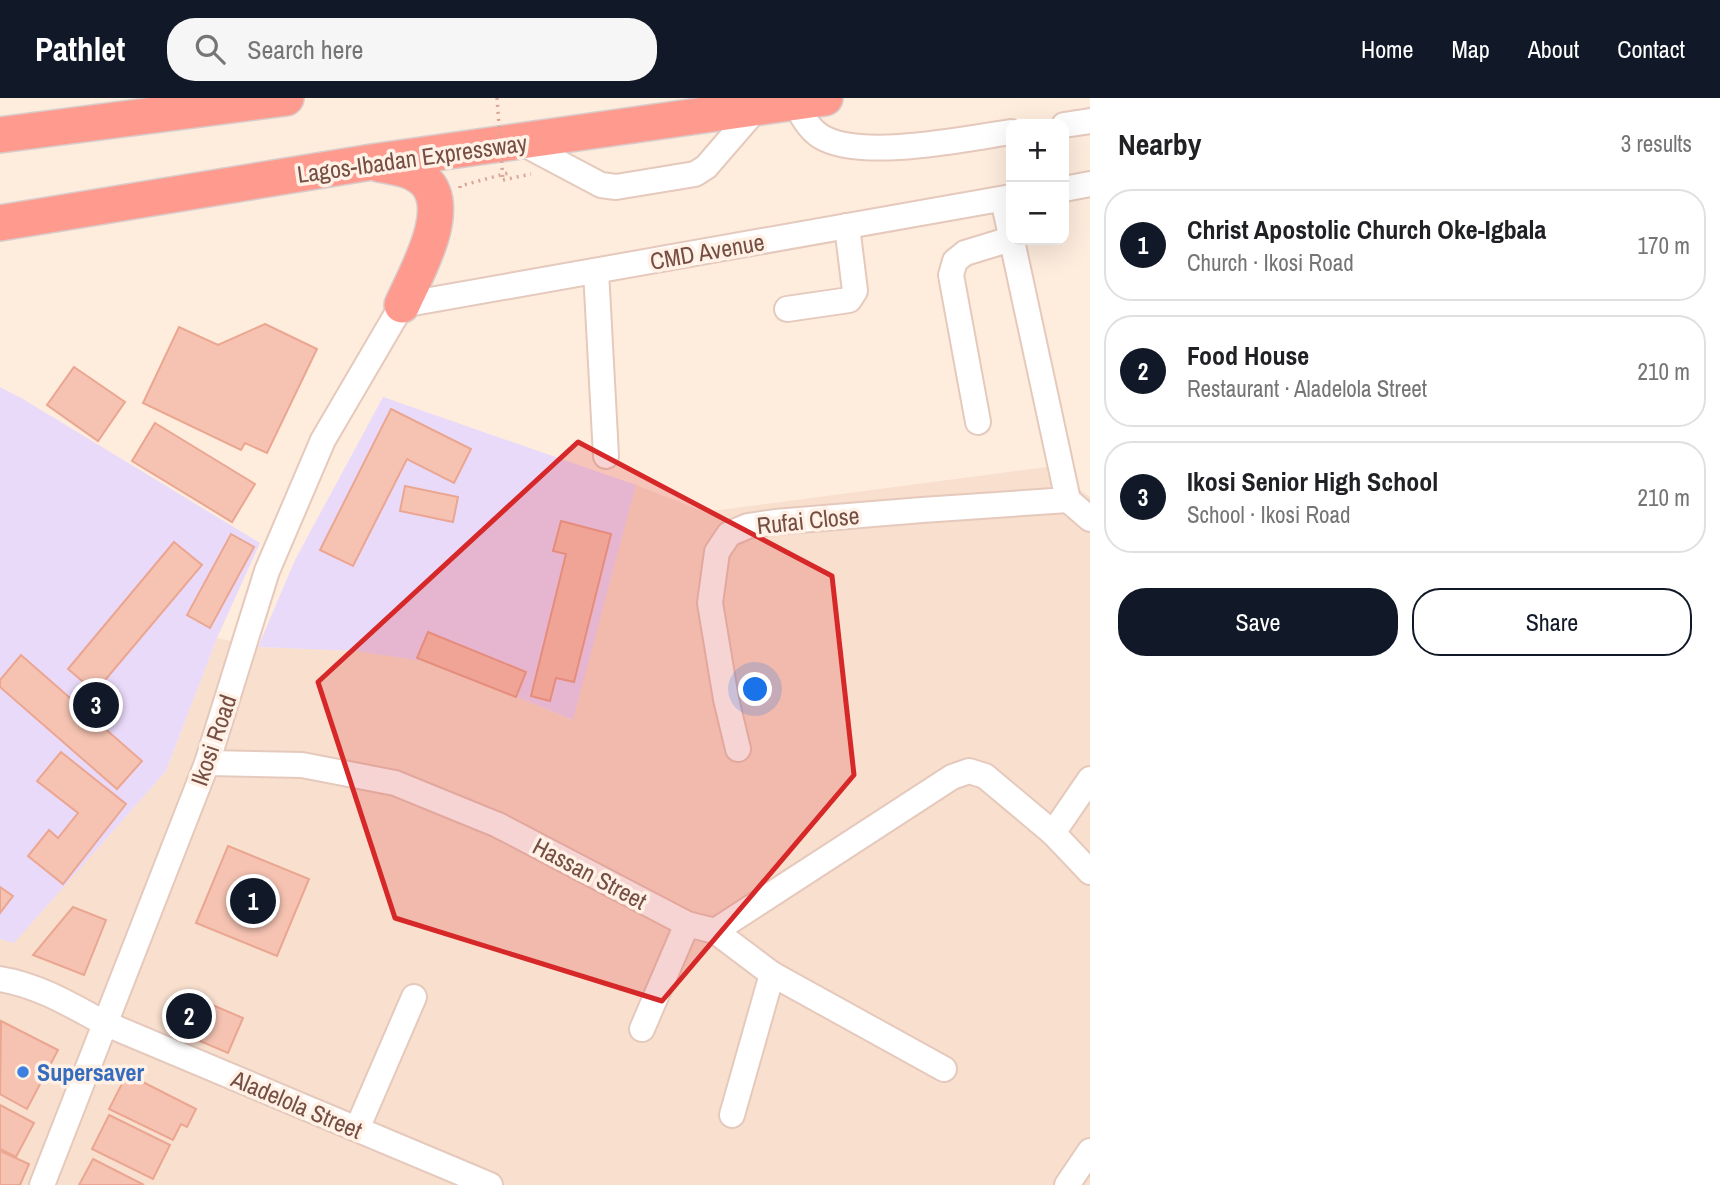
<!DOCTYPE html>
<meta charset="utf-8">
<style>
body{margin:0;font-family:"Archivo Narrow",sans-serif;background:#f6f6f6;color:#202124}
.controls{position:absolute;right:21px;top:21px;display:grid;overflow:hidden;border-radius:14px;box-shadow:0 7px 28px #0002}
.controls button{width:63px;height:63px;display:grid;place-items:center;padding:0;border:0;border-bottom:2px solid #e0e0e0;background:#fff;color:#202124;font:35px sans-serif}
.you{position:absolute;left:756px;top:592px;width:24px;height:24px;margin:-18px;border:5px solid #fff;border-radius:50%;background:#1a73e8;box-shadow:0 0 0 10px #1a73e833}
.badge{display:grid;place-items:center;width:46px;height:46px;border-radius:50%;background:#111827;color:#fff;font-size:23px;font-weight:700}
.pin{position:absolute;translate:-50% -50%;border:4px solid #fff;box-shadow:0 2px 7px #0006}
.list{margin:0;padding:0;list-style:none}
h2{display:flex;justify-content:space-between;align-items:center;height:91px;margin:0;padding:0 28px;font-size:30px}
h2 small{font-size:23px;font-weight:400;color:#757577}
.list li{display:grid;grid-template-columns:46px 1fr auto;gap:21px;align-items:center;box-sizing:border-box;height:112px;margin:0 14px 14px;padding:0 14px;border:2px solid #e0e0e0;border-radius:28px}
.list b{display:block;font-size:26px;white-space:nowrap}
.list p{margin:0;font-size:23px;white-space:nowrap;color:#757577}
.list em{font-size:23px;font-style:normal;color:#757577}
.actions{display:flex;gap:14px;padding:21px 28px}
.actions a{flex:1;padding:16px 0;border:2px solid #111827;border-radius:28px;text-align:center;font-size:24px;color:#111827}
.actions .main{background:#111827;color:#fff}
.icon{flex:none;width:38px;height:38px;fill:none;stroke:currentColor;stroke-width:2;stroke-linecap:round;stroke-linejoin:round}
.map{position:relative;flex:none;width:1090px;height:1087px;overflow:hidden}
header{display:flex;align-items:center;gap:42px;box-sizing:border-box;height:98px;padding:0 35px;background:#111827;color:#fff}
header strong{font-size:33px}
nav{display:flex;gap:38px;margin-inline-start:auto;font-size:24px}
.search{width:490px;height:63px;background:#f6f6f6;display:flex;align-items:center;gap:18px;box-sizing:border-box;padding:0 24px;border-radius:28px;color:#757577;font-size:26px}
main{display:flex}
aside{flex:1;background:#fff}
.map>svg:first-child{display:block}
.residential{fill:#f8dfce}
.education{fill:#eadafa}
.building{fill:#f6c3b2;stroke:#eaa691;stroke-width:2}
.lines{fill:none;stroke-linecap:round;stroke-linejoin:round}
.minor-casing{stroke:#e5c9bc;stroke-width:28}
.highway-casing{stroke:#d9cdcb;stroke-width:38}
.path{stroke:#daa696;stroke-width:3.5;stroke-dasharray:2 5;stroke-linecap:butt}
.minor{stroke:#fff;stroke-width:24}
.highway{stroke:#ff9a8e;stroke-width:35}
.path-bridge{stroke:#daa696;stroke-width:3.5;stroke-dasharray:2 5;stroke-linecap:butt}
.marked{fill:#d62828;fill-opacity:0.2;stroke:#d62828;stroke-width:5;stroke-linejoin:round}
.shop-dot{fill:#3f7fe0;stroke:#fff1e5;stroke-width:2.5}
.labels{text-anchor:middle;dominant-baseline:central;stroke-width:7;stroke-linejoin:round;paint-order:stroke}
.street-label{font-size:24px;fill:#764e44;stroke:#fff1e5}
.shop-label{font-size:24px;font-weight:bold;fill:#366cbe;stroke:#fff1e5;text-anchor:start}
</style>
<header>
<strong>Pathlet</strong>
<div class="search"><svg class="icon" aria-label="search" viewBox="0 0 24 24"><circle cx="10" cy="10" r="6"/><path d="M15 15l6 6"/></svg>Search here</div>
<nav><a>Home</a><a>Map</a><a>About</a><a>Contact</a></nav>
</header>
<main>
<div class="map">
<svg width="1090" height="1087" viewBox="0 0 1090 1087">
<rect width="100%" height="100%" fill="#feecdd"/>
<!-- residential -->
<polygon class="residential" points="1047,369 1090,399 1090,1087 0,1087 0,841 14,844 166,673 217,540 258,549 357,553 435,565 572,622 636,387 705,414"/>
<!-- education -->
<g class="education">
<polygon points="0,289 23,301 260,445 217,540 166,673 14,845 0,841"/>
<polygon points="383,299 636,387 573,622 435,565 357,553 258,549 295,462"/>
</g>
<!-- building -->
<g class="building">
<polygon points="265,226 317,251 267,355 245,345 241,352 143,305 179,229 218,247"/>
<polygon points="74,269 125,304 98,343 47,307"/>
<polygon points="391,311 471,351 454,385 407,361 353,468 320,452"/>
<polygon points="155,325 255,386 232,424 132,363"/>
<polygon points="405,388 458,399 453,424 400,413"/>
<polygon points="561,423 611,436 574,584 556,580 550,603 531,598 566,456 553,453"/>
<polygon points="231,436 254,449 210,530 187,517"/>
<polygon points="174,444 202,467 95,594 68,571"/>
<polygon points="428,534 526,574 516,599 417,560"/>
<polygon points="21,557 142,663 117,691 0,589 0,582"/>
<polygon points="61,654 126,706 63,786 28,758 49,732 58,740 78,715 37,683"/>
<polygon points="228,748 309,781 277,858 196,825"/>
<polygon points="0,789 13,798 0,815"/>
<polygon points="73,809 106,822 84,877 33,857"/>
<polygon points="189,897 243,920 228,955 174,932"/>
<polygon points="1,923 58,952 27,1011 0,996"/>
<polygon points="127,976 196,1011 187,1029 181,1026 173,1042 109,1011"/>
<polygon points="0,1007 34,1025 16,1059 0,1051"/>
<polygon points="109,1017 170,1047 153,1081 92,1051"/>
<polygon points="0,1053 29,1066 20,1087 0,1087"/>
<polygon points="93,1061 144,1087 79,1087"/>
</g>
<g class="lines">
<defs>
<g id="minor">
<path d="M 794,4 C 801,16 808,30 820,38 C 859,63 965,41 1011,34"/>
<polyline points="1064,27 1090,23"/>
<polyline points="520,44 601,87 616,89 695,76 706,69 757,10"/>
<polyline points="1064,91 1090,86"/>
<polyline points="1003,101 1068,402"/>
<polyline points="596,173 606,358"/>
<polyline points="787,211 849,202 855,193 847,128"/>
<polyline points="978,324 951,177 955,163 965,155 1011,141"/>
<polyline points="1068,402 1090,421"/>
<polyline points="738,651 726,601 710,505 717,454 729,436 748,428 775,424 922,412 1068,402"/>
<polyline points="207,665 302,667 395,685 498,727 687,826 715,833 772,876 944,971"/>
<polyline points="1053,735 1090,681"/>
<polyline points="715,833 952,679 969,673 985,678 1053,735 1090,774"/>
<path d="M 0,881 C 38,887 71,907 104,925 L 490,1087"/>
<polyline points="642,931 687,826"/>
<polyline points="732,1017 772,876"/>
<polyline points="357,1031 414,899"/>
<polyline points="42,1087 207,665 267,473 323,342 402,207 1011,99"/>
<polyline points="1067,1087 1090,1053"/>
</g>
<g id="highway">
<polyline points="0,37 286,0"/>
<path d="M 379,66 C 395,69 412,71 424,82 C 455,110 415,177 402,207"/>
<polyline points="0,125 372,64 825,0"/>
</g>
</defs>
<!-- minor casing -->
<use href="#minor" class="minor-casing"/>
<!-- highway casing -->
<use href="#highway" class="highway-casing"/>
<!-- path -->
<g class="path">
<polyline points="503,82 531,76"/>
<polyline points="460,90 460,88 508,75"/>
</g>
<!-- minor -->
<use href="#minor" class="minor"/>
<!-- highway -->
<use href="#highway" class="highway"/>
<!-- path-bridge -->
<polyline class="path-bridge" points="497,0 503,82"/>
</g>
<!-- marked area -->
<path class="marked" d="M 578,344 L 832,478 L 854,677 L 662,903 L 395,820 L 318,584 Z"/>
<!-- markers -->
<circle class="shop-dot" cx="23" cy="974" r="7"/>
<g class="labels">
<!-- street labels -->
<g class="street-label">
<text transform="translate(412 60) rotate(-8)">Lagos-Ibadan Expressway</text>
<text transform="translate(707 153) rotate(-10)">CMD Avenue</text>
<text transform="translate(808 422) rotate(-6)">Rufai Close</text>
<text transform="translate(213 642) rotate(-71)">Ikosi Road</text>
<text transform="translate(590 775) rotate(28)">Hassan Street</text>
<text transform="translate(297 1006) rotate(23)">Aladelola Street</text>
</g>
<!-- shop labels -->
<g class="shop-label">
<text x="37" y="974">Supersaver</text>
</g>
</g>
</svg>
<div class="controls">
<button>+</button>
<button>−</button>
</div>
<div class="you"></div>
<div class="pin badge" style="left:253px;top:803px">1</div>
<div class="pin badge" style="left:189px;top:918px">2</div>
<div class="pin badge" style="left:96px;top:607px">3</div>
</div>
<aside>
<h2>Nearby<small>3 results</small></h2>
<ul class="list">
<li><span class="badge">1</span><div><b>Christ Apostolic Church Oke-Igbala</b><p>Church · Ikosi Road</p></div><em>170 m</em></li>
<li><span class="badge">2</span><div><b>Food House</b><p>Restaurant · Aladelola Street</p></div><em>210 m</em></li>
<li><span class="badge">3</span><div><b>Ikosi Senior High School</b><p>School · Ikosi Road</p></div><em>210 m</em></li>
</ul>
<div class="actions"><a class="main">Save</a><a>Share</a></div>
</aside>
</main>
